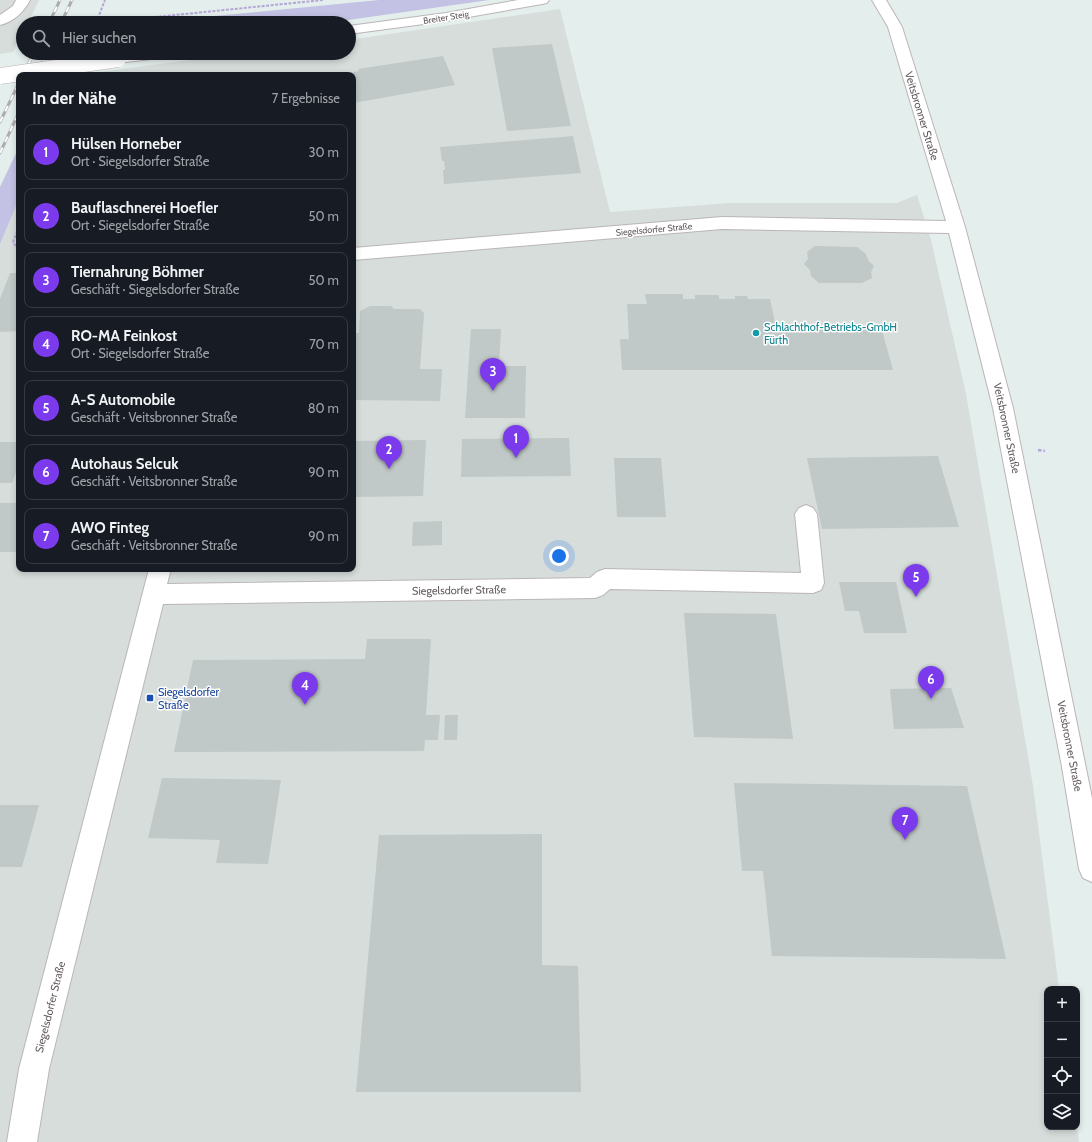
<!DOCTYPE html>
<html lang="de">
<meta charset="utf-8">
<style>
body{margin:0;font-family:Cabin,sans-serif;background:#20242c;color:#f1f3f6}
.controls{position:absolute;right:12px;bottom:12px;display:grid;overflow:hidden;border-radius:8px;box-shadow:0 2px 6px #0003}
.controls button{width:36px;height:36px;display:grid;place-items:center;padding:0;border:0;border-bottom:1px solid #363941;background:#171b24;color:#f1f3f6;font:20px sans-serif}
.you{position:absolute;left:559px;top:556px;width:14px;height:14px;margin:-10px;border:3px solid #fff;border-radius:50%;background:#1a73e8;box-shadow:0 0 0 6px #1a73e833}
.badge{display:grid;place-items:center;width:26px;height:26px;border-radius:50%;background:#7c3aed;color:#fff;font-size:13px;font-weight:700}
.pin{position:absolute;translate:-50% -33px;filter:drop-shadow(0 1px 2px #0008)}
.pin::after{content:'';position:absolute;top:21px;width:14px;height:12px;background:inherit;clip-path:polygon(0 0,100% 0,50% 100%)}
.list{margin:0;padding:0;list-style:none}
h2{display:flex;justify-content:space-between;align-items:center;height:52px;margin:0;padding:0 16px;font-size:17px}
h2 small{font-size:13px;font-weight:400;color:#9ea1a6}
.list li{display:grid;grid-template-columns:26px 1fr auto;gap:12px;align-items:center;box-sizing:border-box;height:56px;margin:0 8px 8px;padding:0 8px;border:1px solid #363941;border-radius:8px}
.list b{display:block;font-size:15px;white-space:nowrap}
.list p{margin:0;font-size:13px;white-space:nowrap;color:#9ea1a6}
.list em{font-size:13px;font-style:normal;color:#9ea1a6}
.icon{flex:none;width:22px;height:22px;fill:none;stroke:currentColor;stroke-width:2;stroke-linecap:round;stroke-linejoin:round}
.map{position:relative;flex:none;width:1092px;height:1142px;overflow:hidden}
.search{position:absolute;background:#171b24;box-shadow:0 2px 6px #0003;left:16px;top:16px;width:340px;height:44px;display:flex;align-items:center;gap:10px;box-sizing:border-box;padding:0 14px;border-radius:22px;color:#9ea1a6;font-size:15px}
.panel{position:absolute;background:#171b24;box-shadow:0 2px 6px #0003;left:16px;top:72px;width:340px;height:500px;border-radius:8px}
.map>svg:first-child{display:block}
.industrial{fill:#d6dddb}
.green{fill:#c3c2e4}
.building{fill:#c0c9c7}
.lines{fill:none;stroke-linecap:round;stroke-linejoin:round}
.minor-casing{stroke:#bbb5b6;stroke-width:2}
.path-far1{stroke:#b4a6d5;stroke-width:2;stroke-dasharray:3 1.5;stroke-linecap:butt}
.path{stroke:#b4a6d5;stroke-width:2.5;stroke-dasharray:3.5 2;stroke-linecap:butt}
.minor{fill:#fff;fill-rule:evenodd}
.rail-casing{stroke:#aeadad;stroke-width:3}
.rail{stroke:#fff;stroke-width:2;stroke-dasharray:6;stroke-linecap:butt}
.minor-bridge-casing{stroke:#bbb5b6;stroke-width:17;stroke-linecap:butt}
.minor-bridge{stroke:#fff;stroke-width:16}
.culture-dot{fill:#0f9aa8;stroke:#fff;stroke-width:1.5}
.transit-dot{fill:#1a4fb4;stroke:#fff;stroke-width:1.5}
.labels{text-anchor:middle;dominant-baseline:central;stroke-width:3;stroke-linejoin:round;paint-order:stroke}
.far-street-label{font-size:9px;fill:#645c5f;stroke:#fff}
.street-label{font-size:11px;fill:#645c5f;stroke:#fff}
.culture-label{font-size:11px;fill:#0d838f;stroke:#fff;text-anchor:start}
.transit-label{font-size:11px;fill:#164399;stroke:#fff;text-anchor:start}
</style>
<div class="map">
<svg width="1092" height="1142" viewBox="0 0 1092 1142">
<rect width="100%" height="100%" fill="#e4eeec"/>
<!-- industrial -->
<g class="industrial">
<polygon points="0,0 39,0 28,23 23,23 23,32 13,52 0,54"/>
<polygon points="560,9 610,212 730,203 897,203 917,195 931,240 966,394 1033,786 1059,989 1047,989 1047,1127 1077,1127 1077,1124 1079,1142 0,1142 0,244 19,199 19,569 353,569 353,75 75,75 244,53 349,53 349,40"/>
</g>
<!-- green -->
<g class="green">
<polygon points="379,0 489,0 327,23 142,23"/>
<polygon points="19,147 19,199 0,244 0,187"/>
</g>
<!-- building -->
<g class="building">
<polygon points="552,44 571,126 507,131 492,48"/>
<polygon points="443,56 455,85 353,103 353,75 338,75 359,71 358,69"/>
<polygon points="573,136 581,173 444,184 443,170 445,170 444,161 442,161 440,147"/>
<polygon points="815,246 857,247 866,254 868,260 874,266 871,272 872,278 862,283 819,283 811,276 810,270 804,264 808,259 807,252"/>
<polygon points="10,273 19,273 19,331 0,332 0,299"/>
<polygon points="645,294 683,294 683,299 695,299 695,295 719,295 719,299 735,299 735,296 747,296 748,299 770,299 776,327 881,327 893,370 622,370 620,339 629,339 627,304 647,304"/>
<polygon points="370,306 391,306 394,309 420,309 424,313 420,369 442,369 440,401 353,400 353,333 359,333 360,311"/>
<polygon points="471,329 501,329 499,366 526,366 525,418 465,418"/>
<polygon points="569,438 571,476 461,477 462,439"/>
<polygon points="426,440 423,496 353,497 353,441"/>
<polygon points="0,442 19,442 19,464 12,483 0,483"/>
<polygon points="938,456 959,527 822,529 807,458"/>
<polygon points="614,458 661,458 666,517 617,517"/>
<rect x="0" y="503" width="19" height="49"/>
<polygon points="442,521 442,545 412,546 413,522"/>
<polygon points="839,582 896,582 907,633 864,633 859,611 845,611"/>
<polygon points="684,613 776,614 793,739 694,737"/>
<polygon points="367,639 431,639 426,715 440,715 438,740 425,740 424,751 174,752 193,660 365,659"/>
<polygon points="951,688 964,728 894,729 890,689"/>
<polygon points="445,715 458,715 457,740 444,740"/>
<polygon points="162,778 281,780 268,864 216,863 220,840 148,838"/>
<polygon points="734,783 967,786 1006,959 772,956 763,871 742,871"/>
<polygon points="0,805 39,805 22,867 0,867"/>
<polygon points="542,834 542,965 578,966 581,1092 356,1092 379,835"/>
</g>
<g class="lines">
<defs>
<g id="minor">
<path d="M 16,0 L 30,0 C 24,12 13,22 0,25 L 0,15 L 13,6 Z"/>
<polygon points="518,0 549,0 547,3 542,4 446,21 349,34 349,26 446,13"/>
<polygon points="872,0 886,0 902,27 965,227 1013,408 1092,798 1092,882 1083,878 1079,869 1062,767 993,408 949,233 722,229 353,260 353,248 722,217 946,221 888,27"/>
<polygon points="131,53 175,53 173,56 168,57 118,63 113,62 111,59 113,56"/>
<polygon points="806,505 813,508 817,514 824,583 821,590 813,593 610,589 603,595 595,598 163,604 49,1069 37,1142 7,1142 19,1069 149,569 171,569 167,584 590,578 597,572 605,569 801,573 795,514 799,508"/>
</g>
</defs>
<!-- minor casing -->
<use href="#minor" class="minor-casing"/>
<!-- path-far1 -->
<g class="path-far1">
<polyline points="96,23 323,0"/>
<polyline points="96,23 105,0"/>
<polyline points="19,227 13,242 19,251"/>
</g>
<!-- path -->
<polyline class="path" points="1038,450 1045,451"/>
<!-- minor -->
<use href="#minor" class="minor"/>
<defs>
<g id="rail">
<polyline points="49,23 60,0"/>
<polyline points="61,23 72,0"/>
<polyline points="23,75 34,53"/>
<polyline points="37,75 47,53"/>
<polyline points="0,122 19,83"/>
<polyline points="0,153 19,112"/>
</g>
</defs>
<!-- rail casing -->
<use href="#rail" class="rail-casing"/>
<!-- rail -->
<use href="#rail" class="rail"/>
<defs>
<polyline id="minor-bridge" points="0,76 118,59"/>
</defs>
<!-- minor-bridge casing -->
<use href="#minor-bridge" class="minor-bridge-casing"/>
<!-- minor-bridge -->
<use href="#minor-bridge" class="minor-bridge"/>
</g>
<!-- markers -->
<circle class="culture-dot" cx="756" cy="333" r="4"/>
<rect class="transit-dot" x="146" y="694" width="8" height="8" rx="2"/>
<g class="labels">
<!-- far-street labels -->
<g class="far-street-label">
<text transform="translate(446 17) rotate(-9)">Breiter Steig</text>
<text transform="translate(654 229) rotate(-5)">Siegelsdorfer Straße</text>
</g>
<!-- street labels -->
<g class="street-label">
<text transform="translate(922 116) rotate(73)">Veitsbronner Straße</text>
<text transform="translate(1007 428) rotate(78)">Veitsbronner Straße</text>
<text transform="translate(459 590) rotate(-1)">Siegelsdorfer Straße</text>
<text transform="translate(1070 746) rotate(79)">Veitsbronner Straße</text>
<text transform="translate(50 1007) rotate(-76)">Siegelsdorfer Straße</text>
</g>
<!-- culture labels -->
<g class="culture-label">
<text x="764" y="327">Schlachthof-Betriebs-GmbH<tspan x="764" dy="13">Fürth</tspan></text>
</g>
<!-- transit labels -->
<g class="transit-label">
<text x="158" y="692">Siegelsdorfer<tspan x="158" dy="13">Straße</tspan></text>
</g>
</g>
</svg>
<div class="controls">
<button>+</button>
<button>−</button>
<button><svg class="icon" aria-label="locate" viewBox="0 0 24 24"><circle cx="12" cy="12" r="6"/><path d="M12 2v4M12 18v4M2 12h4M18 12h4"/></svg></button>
<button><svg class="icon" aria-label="layers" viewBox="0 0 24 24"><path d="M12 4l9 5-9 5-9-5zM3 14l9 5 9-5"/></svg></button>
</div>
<div class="you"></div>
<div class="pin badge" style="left:516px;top:458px">1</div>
<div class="pin badge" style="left:389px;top:469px">2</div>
<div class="pin badge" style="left:493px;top:391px">3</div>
<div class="pin badge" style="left:305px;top:705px">4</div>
<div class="pin badge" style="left:916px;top:597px">5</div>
<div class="pin badge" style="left:931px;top:699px">6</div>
<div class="pin badge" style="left:905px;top:840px">7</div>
<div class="search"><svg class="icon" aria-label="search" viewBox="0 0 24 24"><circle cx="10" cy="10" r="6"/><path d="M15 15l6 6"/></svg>Hier suchen</div>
<section class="panel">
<h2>In der Nähe<small>7 Ergebnisse</small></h2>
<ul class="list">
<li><span class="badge">1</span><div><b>Hülsen Horneber</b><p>Ort · Siegelsdorfer Straße</p></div><em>30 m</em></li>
<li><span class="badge">2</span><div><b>Bauflaschnerei Hoefler</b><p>Ort · Siegelsdorfer Straße</p></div><em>50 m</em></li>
<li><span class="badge">3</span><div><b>Tiernahrung Böhmer</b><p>Geschäft · Siegelsdorfer Straße</p></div><em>50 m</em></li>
<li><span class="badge">4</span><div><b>RO-MA Feinkost</b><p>Ort · Siegelsdorfer Straße</p></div><em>70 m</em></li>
<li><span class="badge">5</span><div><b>A-S Automobile</b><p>Geschäft · Veitsbronner Straße</p></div><em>80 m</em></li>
<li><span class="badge">6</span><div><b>Autohaus Selcuk</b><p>Geschäft · Veitsbronner Straße</p></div><em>90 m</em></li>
<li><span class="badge">7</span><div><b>AWO Finteg</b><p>Geschäft · Veitsbronner Straße</p></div><em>90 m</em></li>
</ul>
</section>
</div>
